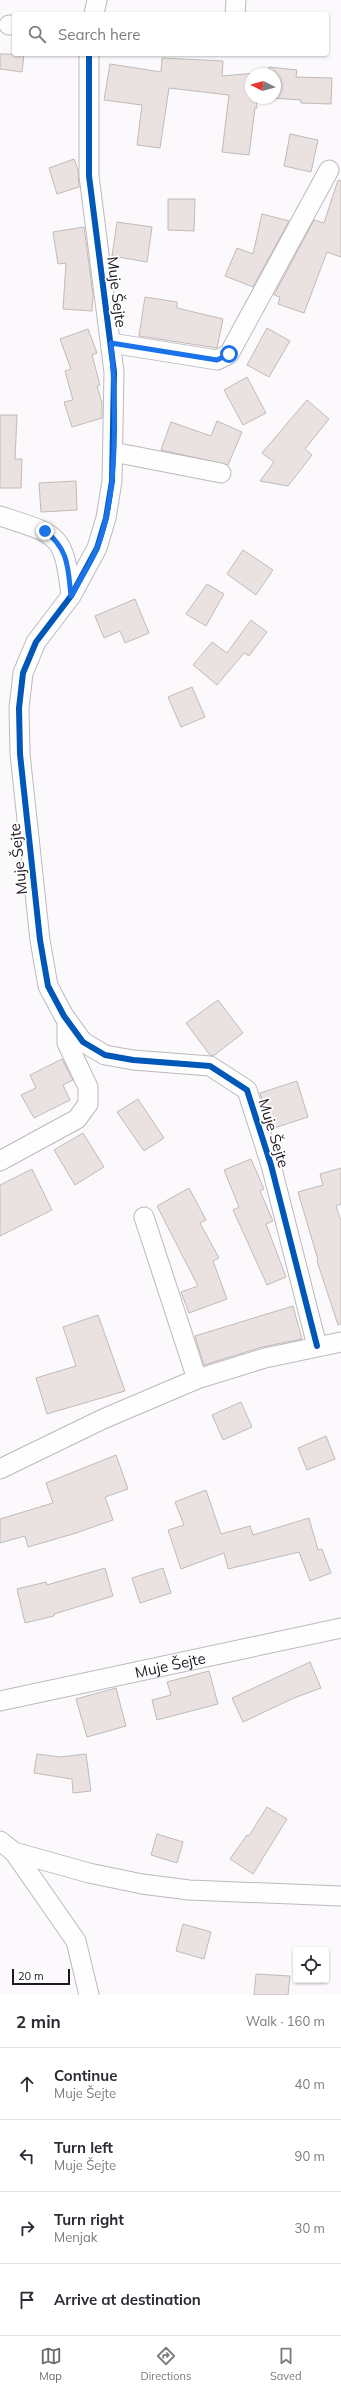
<!DOCTYPE html>
<meta charset="utf-8">
<style>
body{margin:0;font-family:Mulish,sans-serif;background:#f7f7f7;color:#2b2b33}
.controls{position:absolute;right:12px;bottom:12px;display:grid;overflow:hidden;border-radius:4px;box-shadow:0 1px 3px #0004}
.controls button{width:36px;height:36px;display:grid;place-items:center;padding:0;border:0;border-bottom:1px solid #e1e1e2;background:#fff;color:#2b2b33;font:20px sans-serif}
.compass{position:absolute;left:245px;top:68px;width:36px;height:36px;border-radius:50%;background:#fff;box-shadow:0 1px 3px #0004;rotate:276deg}
.scale{position:absolute;left:12px;bottom:10px;width:58px;box-sizing:border-box;padding-left:4px;border:2px solid #1f1721;border-top:0;font-size:11px;line-height:14px;white-space:nowrap;color:#1f1721;-webkit-text-stroke:3px #fff;paint-order:stroke}
.stop{position:absolute;width:12px;height:12px;margin:-9px;border:3px solid #1a73e8;border-radius:50%;background:#fff}
.stop.end{background:#1a73e8;border-color:#fff;box-shadow:0 1px 4px #0008}
.list{margin:0;padding:0;list-style:none}
h2{display:flex;justify-content:space-between;align-items:center;height:52px;margin:0;padding:0 16px;font-size:17px}
h2 small{font-size:13px;font-weight:400;color:#7c7c81}
.list li{display:grid;grid-template-columns:26px 1fr auto;gap:12px;align-items:center;box-sizing:border-box;height:72px;padding:0 16px;border-top:1px solid #e1e1e2}
.list b{display:block;font-size:15px;white-space:nowrap}
.list p{margin:0;font-size:13px;white-space:nowrap;color:#7c7c81}
.list em{font-size:13px;font-style:normal;color:#7c7c81}
.icon{flex:none;width:22px;height:22px;fill:none;stroke:currentColor;stroke-width:2;stroke-linecap:round;stroke-linejoin:round}
.map{position:relative;flex:none;width:341px;height:1995px;overflow:hidden}
.search{position:absolute;background:#fff;box-shadow:0 1px 3px #0004;left:12px;right:12px;top:12px;height:44px;display:flex;align-items:center;gap:10px;box-sizing:border-box;padding:0 14px;border-radius:4px;color:#7c7c81;font-size:15px}
.sheet{height:340px;background:#fff}
nav{display:flex;justify-content:space-around;align-items:center;box-sizing:border-box;height:56px;border-top:1px solid #e1e1e2;background:#fff;font-size:11px;color:#7c7c81}
nav a{display:grid;justify-items:center;gap:2px}
nav .on{color:#6c666e}
.map>svg:first-child{display:block}
.building{fill:#eae2e1;stroke:#c1bab9}
.lines{fill:none;stroke-linecap:round;stroke-linejoin:round}
.minor-casing{stroke:#bdb8be;stroke-width:21}
.minor{stroke:#fefeff;stroke-width:19}
.cycleway-casing{stroke:#fff;stroke-width:8}
.cycleway{stroke:#0057b8;stroke-width:6}
.route{stroke:#1a73e8;stroke-width:5}
.labels{text-anchor:middle;dominant-baseline:central;stroke-width:3.5;stroke-linejoin:round;paint-order:stroke}
.street-label{font-size:15px;fill:#1f1721;stroke:#fff}
</style>
<div class="map">
<svg width="341" height="1995" viewBox="0 0 341 1995">
<rect width="100%" height="100%" fill="#fbf9fc"/>
<!-- building -->
<g class="building">
<polygon points="0,54 24,54 22,72 0,69"/>
<polygon points="162,58 223,61 222,76 269,72 269,67 297,70 296,77 332,78 331,104 301,103 301,100 272,98 275,98 275,74 251,74 251,98 256,98 257,108 255,108 249,155 222,152 229,95 169,88 160,148 137,145 142,105 104,100 110,64 161,72"/>
<polygon points="290,134 318,140 311,172 284,166"/>
<polygon points="74,159 78,170 79,187 57,194 49,168"/>
<polygon points="338,180 341,181 341,257 327,252 304,313 278,304 280,297 274,295 314,220 324,223"/>
<polygon points="168,199 195,199 194,231 168,230"/>
<polygon points="262,214 289,221 253,287 225,276 237,248 253,254"/>
<polygon points="117,222 152,227 147,262 112,256"/>
<polygon points="84,227 93,295 92,311 63,309 66,263 58,264 53,232"/>
<polygon points="145,297 177,302 177,308 223,319 217,348 139,336"/>
<polygon points="267,328 290,341 269,377 247,365"/>
<polygon points="88,329 97,353 92,355 100,385 97,386 102,403 102,418 72,427 64,402 73,400 65,371 71,369 60,339"/>
<polygon points="247,377 266,413 243,425 224,390"/>
<polygon points="307,400 329,419 305,449 312,455 288,486 260,481 274,462 262,453"/>
<polygon points="0,415 17,415 15,459 22,459 21,488 0,488"/>
<polygon points="217,421 242,432 228,465 161,450 171,422 211,436"/>
<polygon points="76,481 77,510 41,512 39,483"/>
<polygon points="243,550 273,570 256,595 227,574"/>
<polygon points="207,584 224,594 206,626 186,614"/>
<polygon points="135,599 149,633 125,643 120,631 104,638 95,616"/>
<polygon points="251,620 267,632 249,656 244,653 217,685 193,665 212,642 227,653"/>
<polygon points="192,687 205,717 181,727 168,697"/>
<polygon points="218,1000 243,1033 213,1056 210,1055 186,1023"/>
<polygon points="62,1059 73,1080 63,1085 70,1100 34,1118 21,1095 36,1088 30,1075"/>
<polygon points="297,1081 308,1117 271,1129 260,1093"/>
<polygon points="138,1099 164,1138 144,1151 117,1112"/>
<polygon points="83,1133 104,1167 75,1185 54,1150"/>
<polygon points="251,1159 264,1189 260,1191 273,1221 266,1224 286,1277 267,1285 233,1210 239,1207 224,1170"/>
<polygon points="341,1168 341,1204 336,1206 341,1221 341,1324 338,1325 317,1261 318,1260 298,1192 323,1185 320,1174"/>
<polygon points="32,1169 52,1210 0,1236 0,1185"/>
<polygon points="189,1188 206,1220 200,1223 219,1258 213,1261 227,1299 189,1313 181,1292 198,1286 157,1206"/>
<polygon points="293,1306 302,1339 262,1347 204,1365 195,1336"/>
<polygon points="98,1315 125,1391 47,1414 36,1378 76,1366 63,1327"/>
<polygon points="241,1402 252,1427 223,1440 212,1415"/>
<polygon points="326,1436 335,1459 307,1470 298,1448"/>
<polygon points="116,1455 128,1489 105,1497 113,1520 76,1533 28,1547 25,1536 0,1543 0,1519 53,1503 46,1483"/>
<polygon points="206,1490 221,1534 250,1526 253,1535 309,1518 318,1550 322,1549 331,1573 310,1581 299,1552 228,1569 224,1553 181,1569 168,1530 184,1525 175,1502"/>
<polygon points="105,1568 113,1596 54,1614 54,1616 25,1623 17,1589 46,1582 47,1585"/>
<polygon points="163,1568 171,1593 140,1603 132,1578"/>
<polygon points="310,1662 321,1688 294,1698 243,1722 232,1698"/>
<polygon points="209,1671 218,1704 157,1720 152,1700 171,1695 167,1682"/>
<polygon points="116,1688 126,1726 87,1737 76,1699"/>
<polygon points="37,1754 60,1757 86,1754 91,1791 73,1793 72,1779 34,1773"/>
<polygon points="267,1807 287,1819 253,1874 230,1859 247,1835 249,1836"/>
<polygon points="157,1834 183,1842 177,1863 151,1855"/>
<polygon points="183,1924 211,1932 204,1959 176,1951"/>
<polygon points="256,1974 290,1976 288,1995 254,1995"/>
</g>
<g class="lines">
<defs>
<g id="minor">
<polyline points="94,14 97,0"/>
<polyline points="235,14 236,0"/>
<polyline points="9,25 14,25"/>
<polyline points="89,54 89,176 114,372 112,481 106,518 97,548 71,596 36,642 23,673 19,708 20,754 40,940 48,986 64,1016 83,1042 105,1055 133,1060 210,1066 247,1090 271,1165 317,1346"/>
<polyline points="111,343 217,360 229,354 329,170"/>
<polyline points="113,452 221,473"/>
<path d="M 0,516 C 58,535 64,532 71,596"/>
<polyline points="0,1161 77,1119 88,1104 88,1087 67,1043 67,1020"/>
<polyline points="144,1217 197,1379"/>
<polyline points="0,1469 103,1419 197,1379 265,1358 341,1342"/>
<path id="s1" d="M 0,1701 L 341,1628"/>
<polyline points="0,1841 14,1852 89,1873 142,1884 189,1890 341,1896"/>
<polyline points="14,1852 76,1941 89,1995"/>
</g>
</defs>
<!-- minor casing -->
<use href="#minor" class="minor-casing"/>
<!-- minor -->
<use href="#minor" class="minor"/>
<defs>
<polyline id="cycleway" points="89,54 89,176 114,372 112,481 106,518 97,548 71,596 36,642 23,673 19,708 20,754 40,940 48,986 64,1016 83,1042 105,1055 133,1060 210,1066 247,1090 271,1165 317,1346"/>
</defs>
<!-- cycleway casing -->
<use href="#cycleway" class="cycleway-casing"/>
<!-- cycleway -->
<use href="#cycleway" class="cycleway"/>
</g>
<g class="lines">
<!-- route -->
<path class="route" d="M 45,531 C 69,549 68,569 71,596 C 79,581 90,565 97,548 C 119,495 116,400 111,343 L 217,360 L 229,354"/>
</g>
<g class="labels">
<!-- street labels -->
<g class="street-label">
<text transform="translate(117 292) rotate(83)">Muje Šejte</text>
<text transform="translate(18 859) rotate(-96)">Muje Šejte</text>
<text transform="translate(274 1133) rotate(73)">Muje Šejte</text>
<text stroke="none"><textPath href="#s1" startOffset="174">Muje Šejte</textPath></text>
</g>
</g>
</svg>
<div class="controls">
<button><svg class="icon" aria-label="locate" viewBox="0 0 24 24"><circle cx="12" cy="12" r="6"/><path d="M12 2v4M12 18v4M2 12h4M18 12h4"/></svg></button>
</div>
<svg class="compass" viewBox="-18 -18 36 36"><path d="M0-13l5 13h-10z" fill="#e53935"/><path d="M0 13l5-13h-10z" fill="#7c7c81"/></svg>
<div class="scale">20 m</div>
<div class="stop" style="left:229px;top:354px"></div>
<div class="stop end" style="left:45px;top:531px"></div>
<div class="search"><svg class="icon" aria-label="search" viewBox="0 0 24 24"><circle cx="10" cy="10" r="6"/><path d="M15 15l6 6"/></svg>Search here</div>
</div>
<section class="sheet">
<h2>2 min<small>Walk · 160 m</small></h2>
<ul class="list">
<li><svg class="icon" aria-label="ahead" viewBox="0 0 24 24"><path d="M12 20V5M6 11l6-6 6 6"/></svg><div><b>Continue</b><p>Muje Šejte</p></div><em>40 m</em></li>
<li><svg class="icon" aria-label="left" viewBox="0 0 24 24"><path d="M17 20v-9H6M10 6l-5 5 5 5"/></svg><div><b>Turn left</b><p>Muje Šejte</p></div><em>90 m</em></li>
<li><svg class="icon" aria-label="right" viewBox="0 0 24 24"><path d="M7 20v-9h11M14 6l5 5-5 5"/></svg><div><b>Turn right</b><p>Menjak</p></div><em>30 m</em></li>
<li><svg class="icon" aria-label="arrive" viewBox="0 0 24 24"><path d="M6 21V4h12l-3 4 3 4H6"/></svg><div><b>Arrive at destination</b></div></li>
</ul>
</section>
<nav>
<a class="on"><svg class="icon" aria-label="map" viewBox="0 0 24 24"><path d="M3 6l6-2 6 2 6-2v14l-6 2-6-2-6 2zM9 4v14M15 6v14"/></svg>Map</a>
<a><svg class="icon" aria-label="directions" viewBox="0 0 24 24"><path d="M12 3l9 9-9 9-9-9zM9 14v-3h6M13 9l2 2-2 2"/></svg>Directions</a>
<a><svg class="icon" aria-label="saved" viewBox="0 0 24 24"><path d="M7 4h10v16l-5-4-5 4z"/></svg>Saved</a>
</nav>
